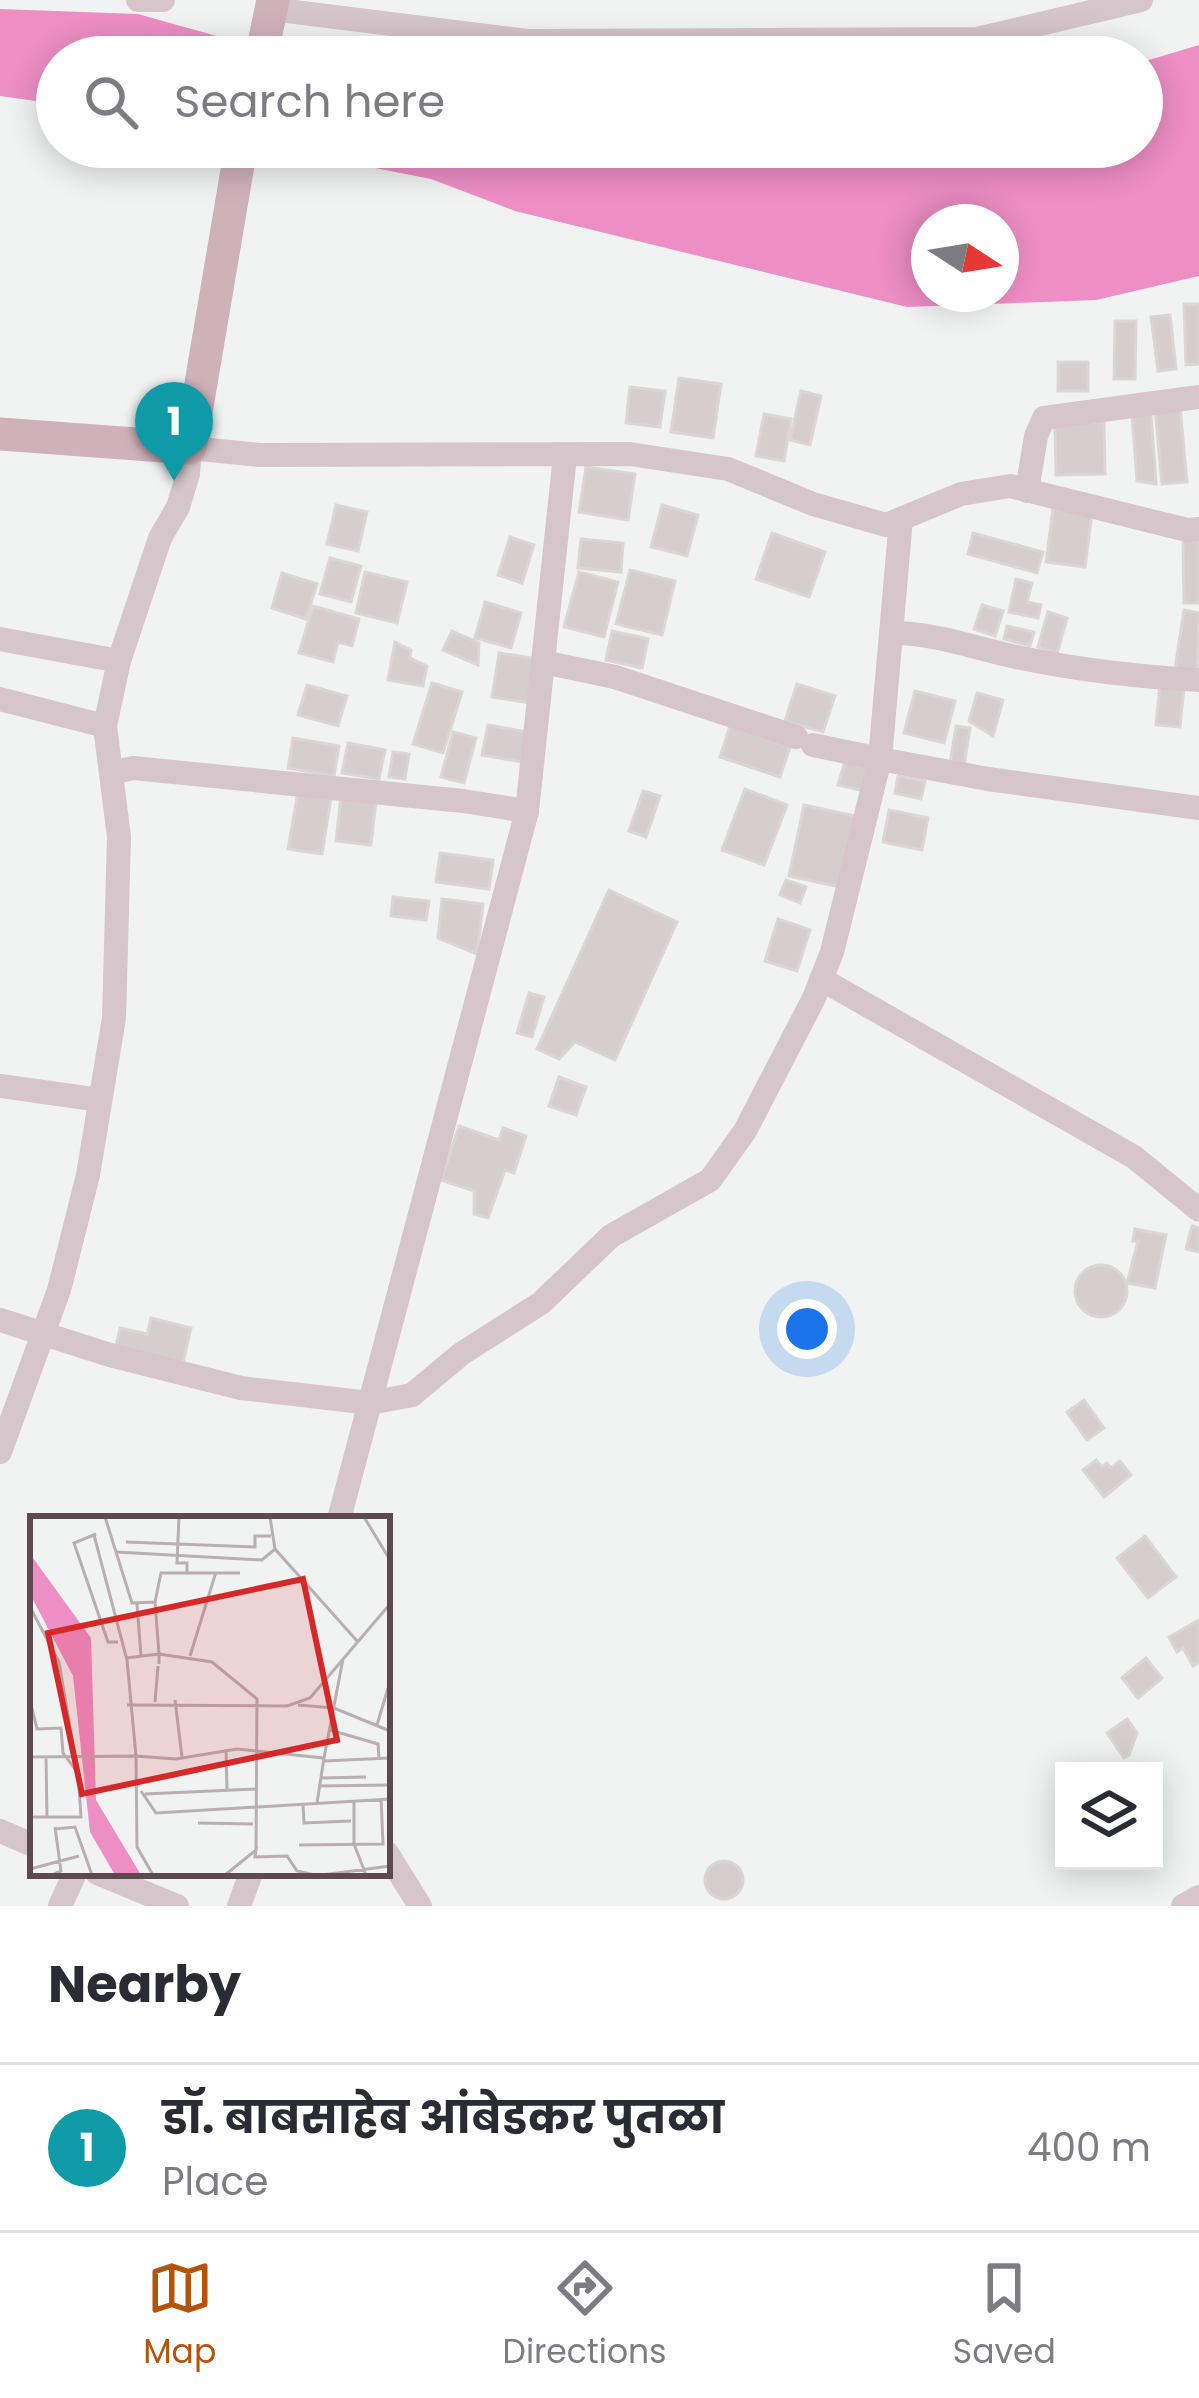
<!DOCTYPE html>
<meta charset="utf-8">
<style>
body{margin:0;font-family:Poppins,"Noto Sans Devanagari",sans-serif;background:#f7f7f7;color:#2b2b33}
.controls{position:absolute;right:36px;bottom:36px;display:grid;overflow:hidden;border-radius:0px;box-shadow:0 6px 30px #0003}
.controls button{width:108px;height:108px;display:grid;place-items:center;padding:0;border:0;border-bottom:3px solid #e1e1e2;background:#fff;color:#2b2b33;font:60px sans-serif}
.compass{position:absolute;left:911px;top:204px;width:108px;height:108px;border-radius:50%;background:#fff;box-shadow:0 6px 30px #0003;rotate:102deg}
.you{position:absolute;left:807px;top:1329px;width:42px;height:42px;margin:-30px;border:9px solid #fff;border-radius:50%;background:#1a73e8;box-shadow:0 0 0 18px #1a73e833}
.badge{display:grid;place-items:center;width:78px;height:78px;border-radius:50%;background:#b45309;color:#fff;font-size:39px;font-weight:700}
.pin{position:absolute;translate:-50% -99px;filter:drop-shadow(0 3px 6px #0008)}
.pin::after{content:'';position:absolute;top:63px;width:42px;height:36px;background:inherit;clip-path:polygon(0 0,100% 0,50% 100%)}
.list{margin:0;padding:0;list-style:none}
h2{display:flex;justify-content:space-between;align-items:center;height:156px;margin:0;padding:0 48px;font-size:51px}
h2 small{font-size:39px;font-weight:400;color:#7c7c81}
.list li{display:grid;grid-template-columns:78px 1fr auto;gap:36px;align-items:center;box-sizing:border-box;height:168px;padding:0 48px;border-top:3px solid #e1e1e2}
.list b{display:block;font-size:45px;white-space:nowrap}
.list p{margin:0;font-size:39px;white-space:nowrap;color:#7c7c81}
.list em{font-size:39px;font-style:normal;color:#7c7c81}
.icon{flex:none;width:66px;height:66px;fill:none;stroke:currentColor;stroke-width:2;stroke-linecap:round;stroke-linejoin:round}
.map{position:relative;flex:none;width:1199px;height:1906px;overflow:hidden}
.search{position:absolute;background:#fff;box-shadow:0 6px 30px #0003;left:36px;right:36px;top:36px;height:132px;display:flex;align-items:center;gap:30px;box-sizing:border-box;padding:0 42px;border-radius:66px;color:#7c7c81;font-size:45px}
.sheet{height:324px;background:#fff}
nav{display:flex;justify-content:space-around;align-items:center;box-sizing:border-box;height:168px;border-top:3px solid #e1e1e2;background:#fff;font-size:33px;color:#7c7c81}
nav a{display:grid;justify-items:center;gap:6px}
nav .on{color:#b45309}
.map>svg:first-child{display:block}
.water{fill:#ed8ec5;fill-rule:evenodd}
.building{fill:#d6cdcf;stroke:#dcd5d6;stroke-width:3}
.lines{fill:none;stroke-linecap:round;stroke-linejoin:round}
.minor{stroke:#d6c5ca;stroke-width:24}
.major{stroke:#cfb1ba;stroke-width:33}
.inset-road{fill:none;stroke:#b7afb1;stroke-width:3}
.view{fill:#d62828;fill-opacity:0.15;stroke:#d62828;stroke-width:6}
.inset-edge{fill:none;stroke:#5f4950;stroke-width:6}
</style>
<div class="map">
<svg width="1199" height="1906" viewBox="0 0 1199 1906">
<rect width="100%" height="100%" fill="#f1f3f2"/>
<!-- water -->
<g class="water">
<polygon points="0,9 138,14 292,57 57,57 57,104 0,96"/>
<path d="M 1199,45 L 1199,276 L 1096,300 L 907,307 L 515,211 L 431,179 L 268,147 L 1142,147 L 1142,62 ZM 929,222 L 1001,222 L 1001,294 L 929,294 Z"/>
</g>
<!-- building -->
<g class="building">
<polygon points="1184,304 1199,304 1199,364 1186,365"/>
<polygon points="1170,315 1176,369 1158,371 1151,317"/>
<polygon points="1115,321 1136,321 1135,379 1114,379"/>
<rect x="1058" y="362" width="30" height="29"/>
<polygon points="679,378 721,384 713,438 671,432"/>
<polygon points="630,387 665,391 660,427 626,423"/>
<polygon points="801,391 821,396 810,445 790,440"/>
<polygon points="1180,406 1187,482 1162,484 1155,408"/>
<polygon points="764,414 791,419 784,461 756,456"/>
<polygon points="1151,414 1156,484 1137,481 1132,416"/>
<polygon points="1104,422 1105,474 1056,475 1055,423"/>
<polygon points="586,467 635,474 628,520 579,512"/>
<polygon points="336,505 367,512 358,551 327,544"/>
<polygon points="662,505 698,515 687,556 651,547"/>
<polygon points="1053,508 1092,513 1085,567 1046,562"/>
<polygon points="772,533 825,552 809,597 756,579"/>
<polygon points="973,533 1043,552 1037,573 968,554"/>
<polygon points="510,537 534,545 522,583 498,575"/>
<polygon points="1183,538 1199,538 1199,603 1184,603"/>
<polygon points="581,539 623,543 621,572 578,568"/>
<polygon points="330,558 361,566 351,602 320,594"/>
<polygon points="630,570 675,581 662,635 616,624"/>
<polygon points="365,572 407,582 397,623 356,613"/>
<polygon points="579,572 618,582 604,637 564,627"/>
<polygon points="282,573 317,584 306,619 272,608"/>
<polygon points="1016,579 1032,583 1027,602 1041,605 1038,618 1009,612"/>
<polygon points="485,602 521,613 511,648 475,638"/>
<polygon points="982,605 1003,611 995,636 974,629"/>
<polygon points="313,606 359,619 352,646 338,642 333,662 299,653"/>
<polygon points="1184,610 1199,613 1197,673 1175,669"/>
<polygon points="1048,612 1067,618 1057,654 1038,647"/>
<polygon points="1007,626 1034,632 1030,646 1004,639"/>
<polygon points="452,631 479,643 478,665 443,650"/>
<polygon points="612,631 648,639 642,668 606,660"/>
<polygon points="395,642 411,650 410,658 427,666 423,686 388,680"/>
<polygon points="499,653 538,659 531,703 492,697"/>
<polygon points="432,683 462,692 443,753 413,744"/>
<polygon points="797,684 835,696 823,732 785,721"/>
<polygon points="1160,684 1184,687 1180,727 1156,725"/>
<polygon points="307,685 347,696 338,726 298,715"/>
<polygon points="915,691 955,701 944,743 904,733"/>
<polygon points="977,693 1003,700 993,736 969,721"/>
<polygon points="488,725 527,732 522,762 482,755"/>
<polygon points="730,726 790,747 780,777 720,757"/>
<polygon points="956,726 970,728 964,766 950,763"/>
<polygon points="453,732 476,738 464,783 441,777"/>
<polygon points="293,738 339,746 334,776 288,768"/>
<polygon points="348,743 385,750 379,779 342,773"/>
<polygon points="393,752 409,754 405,779 389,777"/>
<polygon points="845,761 874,768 868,792 838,785"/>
<polygon points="898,776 925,781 921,799 895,793"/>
<polygon points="745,789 787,805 764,865 722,850"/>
<polygon points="643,791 660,796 646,837 629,831"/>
<polygon points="298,792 331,798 322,854 288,849"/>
<polygon points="341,796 376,800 371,845 336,841"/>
<polygon points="804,805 855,816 840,887 789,876"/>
<polygon points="889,810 928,818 922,850 883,842"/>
<polygon points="440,853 493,860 489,889 436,882"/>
<polygon points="786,880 806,887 800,903 780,895"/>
<polygon points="609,890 677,922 615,1060 575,1042 559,1059 537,1049"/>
<polygon points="393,897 429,901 426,920 391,916"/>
<polygon points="442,899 483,904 477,954 438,938"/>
<polygon points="778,919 810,930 797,971 765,961"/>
<polygon points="529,993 544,997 532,1037 517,1033"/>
<polygon points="559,1077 586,1087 576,1115 549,1106"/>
<polygon points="459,1126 499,1140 503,1128 526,1136 514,1173 505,1170 488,1218 474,1214 474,1191 441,1180"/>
<polygon points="1192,1226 1199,1228 1199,1252 1186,1249"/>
<polygon points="1135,1229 1166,1235 1155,1288 1127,1283 1138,1241 1133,1241"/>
<circle cx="1101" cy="1291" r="26"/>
<polygon points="151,1318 191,1328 183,1363 116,1347 120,1328 147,1334"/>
<polygon points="1084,1400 1104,1428 1087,1440 1067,1412"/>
<polygon points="1096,1460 1102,1467 1107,1463 1111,1468 1120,1461 1131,1475 1104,1497 1083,1470"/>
<polygon points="1145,1536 1176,1577 1148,1598 1117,1558"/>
<polygon points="1199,1620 1199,1662 1193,1666 1183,1648 1177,1652 1169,1637"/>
<polygon points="1146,1658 1162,1678 1138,1698 1122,1678"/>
<polygon points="1127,1719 1137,1733 1129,1755 1124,1758 1107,1733"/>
<circle cx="724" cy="1880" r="19"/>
</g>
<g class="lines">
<!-- minor -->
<g class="minor">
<polyline points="138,0 163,0"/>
<polyline points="271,9 528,41 977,39 1141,0"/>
<polyline points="1027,491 1036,436 1044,418 1199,397"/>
<polyline points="901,519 880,759 988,779 1199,808"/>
<path d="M 892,633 C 937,633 977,649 1021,658 C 1080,670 1139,677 1199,680"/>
<polyline points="0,639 119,661"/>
<polyline points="543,662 615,677 796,737"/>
<polyline points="0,699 105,726"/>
<polyline points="111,773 133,768 463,801 527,811"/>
<polyline points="821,979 1134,1157 1199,1210"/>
<polyline points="0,1086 100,1100"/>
<polyline points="0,1320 110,1355 241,1388 370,1403 412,1395 461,1354 541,1303 611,1236 710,1180 745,1131 814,998 832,952 880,759 813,745"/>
<polyline points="0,1452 59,1290 88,1175 114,1018 119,837 105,726 119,661 160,538 178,507 188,474 190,448 260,455 630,454 728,469 813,504 886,525 961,494 1010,486 1187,530 1199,529"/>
<polyline points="339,1519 527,811 565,456"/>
<polyline points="0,1831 33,1845"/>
<polyline points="387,1853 420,1906"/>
<polyline points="97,1873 177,1906"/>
<polyline points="60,1906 75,1873"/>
<polyline points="239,1906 251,1873"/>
<polyline points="1183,1906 1199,1897"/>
</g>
<!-- major -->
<g class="major">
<polyline points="261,57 273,0"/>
<polyline points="0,434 190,448 241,147"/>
</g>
</g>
<!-- overview -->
<g transform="translate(30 1516)">
<rect width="360" height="360" fill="#f1f3f2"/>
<path d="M 0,38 L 61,122 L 66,284 L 111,359 L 85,359 L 60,316 L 43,160 L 0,78 Z" fill="#ed8ec5"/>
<path class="inset-road" d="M 75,1 L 102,87 L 125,86 L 129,138 L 96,142M 149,1 L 147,47 L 157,47 L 157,56M 240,1 L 245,33 L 328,126M 334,1 L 360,44M 66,18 L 44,27 L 78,126 L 88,126M 64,19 L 97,144 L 106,240 L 146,243 L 207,233 L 294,242 L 313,143M 96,26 L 225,31 L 225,20 L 241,20M 86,36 L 232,44 L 245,33M 125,86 L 131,57 L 210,57M 107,88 L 111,140M 0,91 L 29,146 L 45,241M 160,140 L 186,56M 129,148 L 129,138 L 182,146 L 227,183 L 226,334M 145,184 L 152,241M 125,186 L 128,150M 97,189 L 257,190 L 280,182 L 360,88M 268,189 L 304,192 L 360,215M 347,209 L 358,172M 300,214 L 348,228 L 349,242M 196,233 L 197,273M 0,241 L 106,240 L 107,331 L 123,359M 16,241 L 17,301M 294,245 L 360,242M 291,262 L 336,261M 290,270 L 360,269M 111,275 L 126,297 L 360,283M 115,278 L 225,273M 324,286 L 324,328 L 336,359M 287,287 L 294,242M 273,288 L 274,307 L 321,305M 0,301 L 51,301 L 48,257 L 33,237 L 31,212 L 7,213 L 2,192M 168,307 L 223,308M 25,313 L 45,311 L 62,359M 269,329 L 353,328 L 351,282M 0,353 L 49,340M 24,358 L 31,355 L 25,311M 195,359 L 226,334 L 225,341 L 257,340 L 267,355 L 285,359M 292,359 L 360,350"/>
<path class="view" d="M 273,63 L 307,224 L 52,278 L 18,117 Z"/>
<rect width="360" height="360" class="inset-edge"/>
</g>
</svg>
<div class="controls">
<button><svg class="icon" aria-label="layers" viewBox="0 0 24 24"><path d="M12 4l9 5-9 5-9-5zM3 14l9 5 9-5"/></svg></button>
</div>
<svg class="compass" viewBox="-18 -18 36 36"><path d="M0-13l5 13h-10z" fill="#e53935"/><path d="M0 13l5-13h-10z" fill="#7c7c81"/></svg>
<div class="you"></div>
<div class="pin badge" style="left:174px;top:481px;background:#0f9aa8">1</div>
<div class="search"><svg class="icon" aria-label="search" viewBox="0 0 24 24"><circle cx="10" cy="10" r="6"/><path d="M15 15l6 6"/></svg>Search here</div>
</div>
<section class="sheet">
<h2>Nearby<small></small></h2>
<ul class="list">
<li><span class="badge" style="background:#0f9aa8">1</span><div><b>डॉ. बाबसाहेब आंबेडकर पुतळा</b><p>Place</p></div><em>400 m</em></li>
</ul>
</section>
<nav>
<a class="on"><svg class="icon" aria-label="map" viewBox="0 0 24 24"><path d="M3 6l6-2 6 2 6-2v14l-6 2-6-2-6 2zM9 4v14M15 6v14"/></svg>Map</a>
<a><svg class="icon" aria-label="directions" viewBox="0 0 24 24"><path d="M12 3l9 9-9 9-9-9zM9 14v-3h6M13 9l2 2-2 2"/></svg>Directions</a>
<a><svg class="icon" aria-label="saved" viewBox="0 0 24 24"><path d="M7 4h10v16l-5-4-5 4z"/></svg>Saved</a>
</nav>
